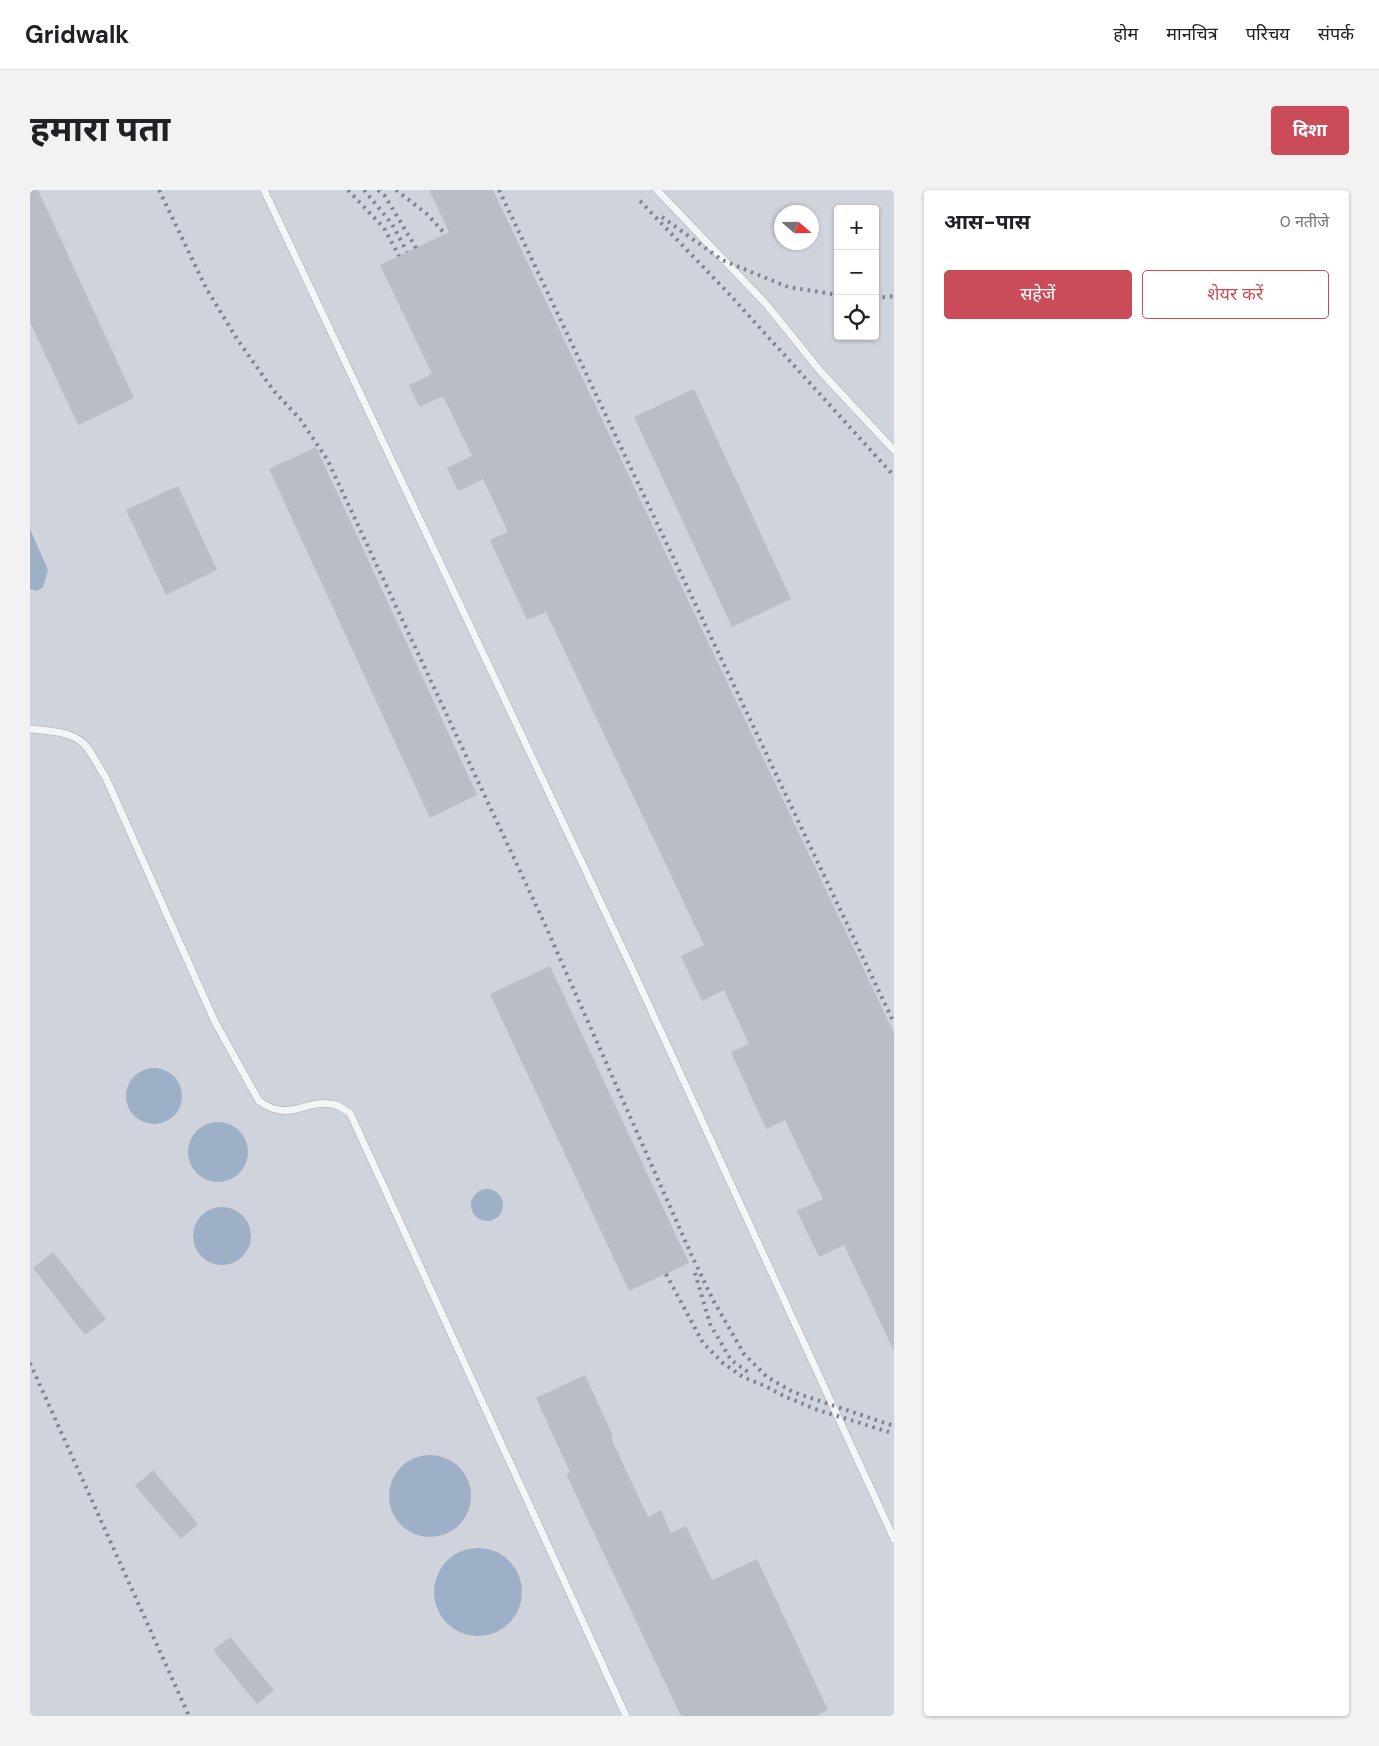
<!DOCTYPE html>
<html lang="hi">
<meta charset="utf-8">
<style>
body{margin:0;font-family:"DM Sans","Noto Sans Devanagari",sans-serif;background:#f2f2f2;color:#202124}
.controls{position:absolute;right:15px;top:15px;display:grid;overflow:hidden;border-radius:5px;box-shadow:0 1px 4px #0004}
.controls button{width:45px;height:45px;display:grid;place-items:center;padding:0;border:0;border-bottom:1px solid #e0e0e0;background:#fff;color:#202124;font:25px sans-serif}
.compass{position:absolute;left:744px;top:15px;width:45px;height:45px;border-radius:50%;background:#fff;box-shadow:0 1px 4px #0004;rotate:110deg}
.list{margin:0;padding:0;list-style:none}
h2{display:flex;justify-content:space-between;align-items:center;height:65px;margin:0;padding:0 20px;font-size:21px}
h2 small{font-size:16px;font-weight:400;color:#757577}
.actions{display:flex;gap:10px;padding:15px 20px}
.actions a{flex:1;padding:11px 0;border:1px solid #c94c58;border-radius:5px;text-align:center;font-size:18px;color:#c94c58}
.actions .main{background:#c94c58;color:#fff}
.icon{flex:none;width:28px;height:28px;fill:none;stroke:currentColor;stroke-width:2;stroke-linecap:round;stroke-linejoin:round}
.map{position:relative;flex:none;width:864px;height:1526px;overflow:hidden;border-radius:5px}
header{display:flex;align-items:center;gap:30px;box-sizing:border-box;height:70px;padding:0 25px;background:#fff;border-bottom:1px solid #e0e0e0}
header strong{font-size:24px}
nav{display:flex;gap:28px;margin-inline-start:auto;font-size:18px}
.intro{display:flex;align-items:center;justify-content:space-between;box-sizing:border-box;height:120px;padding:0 30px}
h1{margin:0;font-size:35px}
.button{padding:12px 22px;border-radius:5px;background:#c94c58;color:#fff;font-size:18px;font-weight:700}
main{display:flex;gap:30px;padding:0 30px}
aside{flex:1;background:#fff;border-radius:5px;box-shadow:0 1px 4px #0004}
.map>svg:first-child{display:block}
.built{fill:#cfd3db;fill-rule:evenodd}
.water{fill:#9eb0c8}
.building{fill:#b9bdc6}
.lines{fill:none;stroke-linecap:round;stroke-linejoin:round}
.lane-casing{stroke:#a6abb3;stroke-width:8}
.lane{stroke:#f4f5f8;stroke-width:7}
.rail{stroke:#7b8392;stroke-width:4;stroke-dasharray:2.5 5;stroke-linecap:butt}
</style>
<header>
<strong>Gridwalk</strong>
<nav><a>होम</a><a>मानचित्र</a><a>परिचय</a><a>संपर्क</a></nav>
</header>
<div class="intro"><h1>हमारा पता</h1><a class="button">दिशा</a></div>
<main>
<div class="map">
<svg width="864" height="1526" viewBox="0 0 864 1526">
<rect width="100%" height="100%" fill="#e1e4e9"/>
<!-- built -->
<path class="built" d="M 0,0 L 864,0 L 864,1526 L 0,1526 ZM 808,19 L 845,19 L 845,146 L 808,146 ZM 752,22 L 782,22 L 782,52 L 752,52 Z"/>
<!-- water -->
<g class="water">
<polygon points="0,339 18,380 13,397 7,401 0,399"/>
<circle cx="124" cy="906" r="28"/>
<circle cx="188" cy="962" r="30"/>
<circle cx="457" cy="1015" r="16"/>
<circle cx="192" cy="1046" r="29"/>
<circle cx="400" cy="1306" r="41"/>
<circle cx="448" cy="1402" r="44"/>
</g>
<!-- building -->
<g class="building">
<polygon points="0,0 8,0 104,208 48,235 0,132"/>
<polygon points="399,0 463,0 864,843 864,1161 814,1055 789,1067 767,1021 793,1009 755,930 736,939 701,862 719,854 694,800 672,811 651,766 674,755 516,422 497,430 460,350 478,342 453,289 428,301 417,278 442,266 413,206 389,217 379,195 402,184 350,75 419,42"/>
<polygon points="664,199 761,409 702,437 604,227"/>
<polygon points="286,257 447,605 400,628 239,279"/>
<polygon points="148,296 187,380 136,405 96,320"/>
<polygon points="520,776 659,1073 599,1101 460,804"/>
<polygon points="23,1062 76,1129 55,1145 3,1078"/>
<polygon points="555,1185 583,1246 581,1248 618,1327 631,1320 641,1343 656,1336 682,1390 727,1369 798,1520 786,1526 651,1526 536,1284 540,1282 506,1208"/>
<polygon points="123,1280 168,1334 151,1349 105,1296"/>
<polygon points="200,1447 244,1500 227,1514 183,1460"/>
</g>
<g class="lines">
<defs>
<g id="lane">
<polyline points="234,0 605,785 864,1349"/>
<polyline points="627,0 736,114 791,182 864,260"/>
<path d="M 0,539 C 18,541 42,541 55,555 C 63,564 69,578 76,588 L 185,832 L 229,911 C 261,934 276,907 306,915 C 310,916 316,921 320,923 L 596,1526"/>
</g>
</defs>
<!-- lane casing -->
<use href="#lane" class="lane-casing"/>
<!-- lane -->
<use href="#lane" class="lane"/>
<!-- rail -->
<g class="rail">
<polyline points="129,0 176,98 207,149 243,200 270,229 297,269 512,728 661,1064 683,1110 714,1164 737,1187 763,1202 864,1236"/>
<polyline points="318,0 354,38 369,66"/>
<polyline points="334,0 362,34 377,62"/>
<polyline points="348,0 355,6 386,58"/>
<polyline points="366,0 397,24 415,44"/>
<polyline points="469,0 864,833"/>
<polyline points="610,11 701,106 864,286"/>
<polyline points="632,27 692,70 758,97 808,105"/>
<polyline points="845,108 864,106"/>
<polyline points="665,1083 680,1134 701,1170 718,1182"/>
<polyline points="636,1084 673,1153 693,1173 713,1187 735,1196 756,1207 788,1220 859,1242"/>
<polyline points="0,1173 159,1526"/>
</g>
</g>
</svg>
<div class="controls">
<button>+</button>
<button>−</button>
<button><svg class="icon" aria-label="locate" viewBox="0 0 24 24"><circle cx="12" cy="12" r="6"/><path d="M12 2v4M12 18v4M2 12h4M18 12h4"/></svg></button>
</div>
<svg class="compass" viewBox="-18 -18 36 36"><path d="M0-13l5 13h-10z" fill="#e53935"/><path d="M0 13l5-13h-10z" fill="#757577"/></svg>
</div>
<aside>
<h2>आस-पास<small>0 नतीजे</small></h2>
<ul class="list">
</ul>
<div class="actions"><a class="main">सहेजें</a><a>शेयर करें</a></div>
</aside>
</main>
